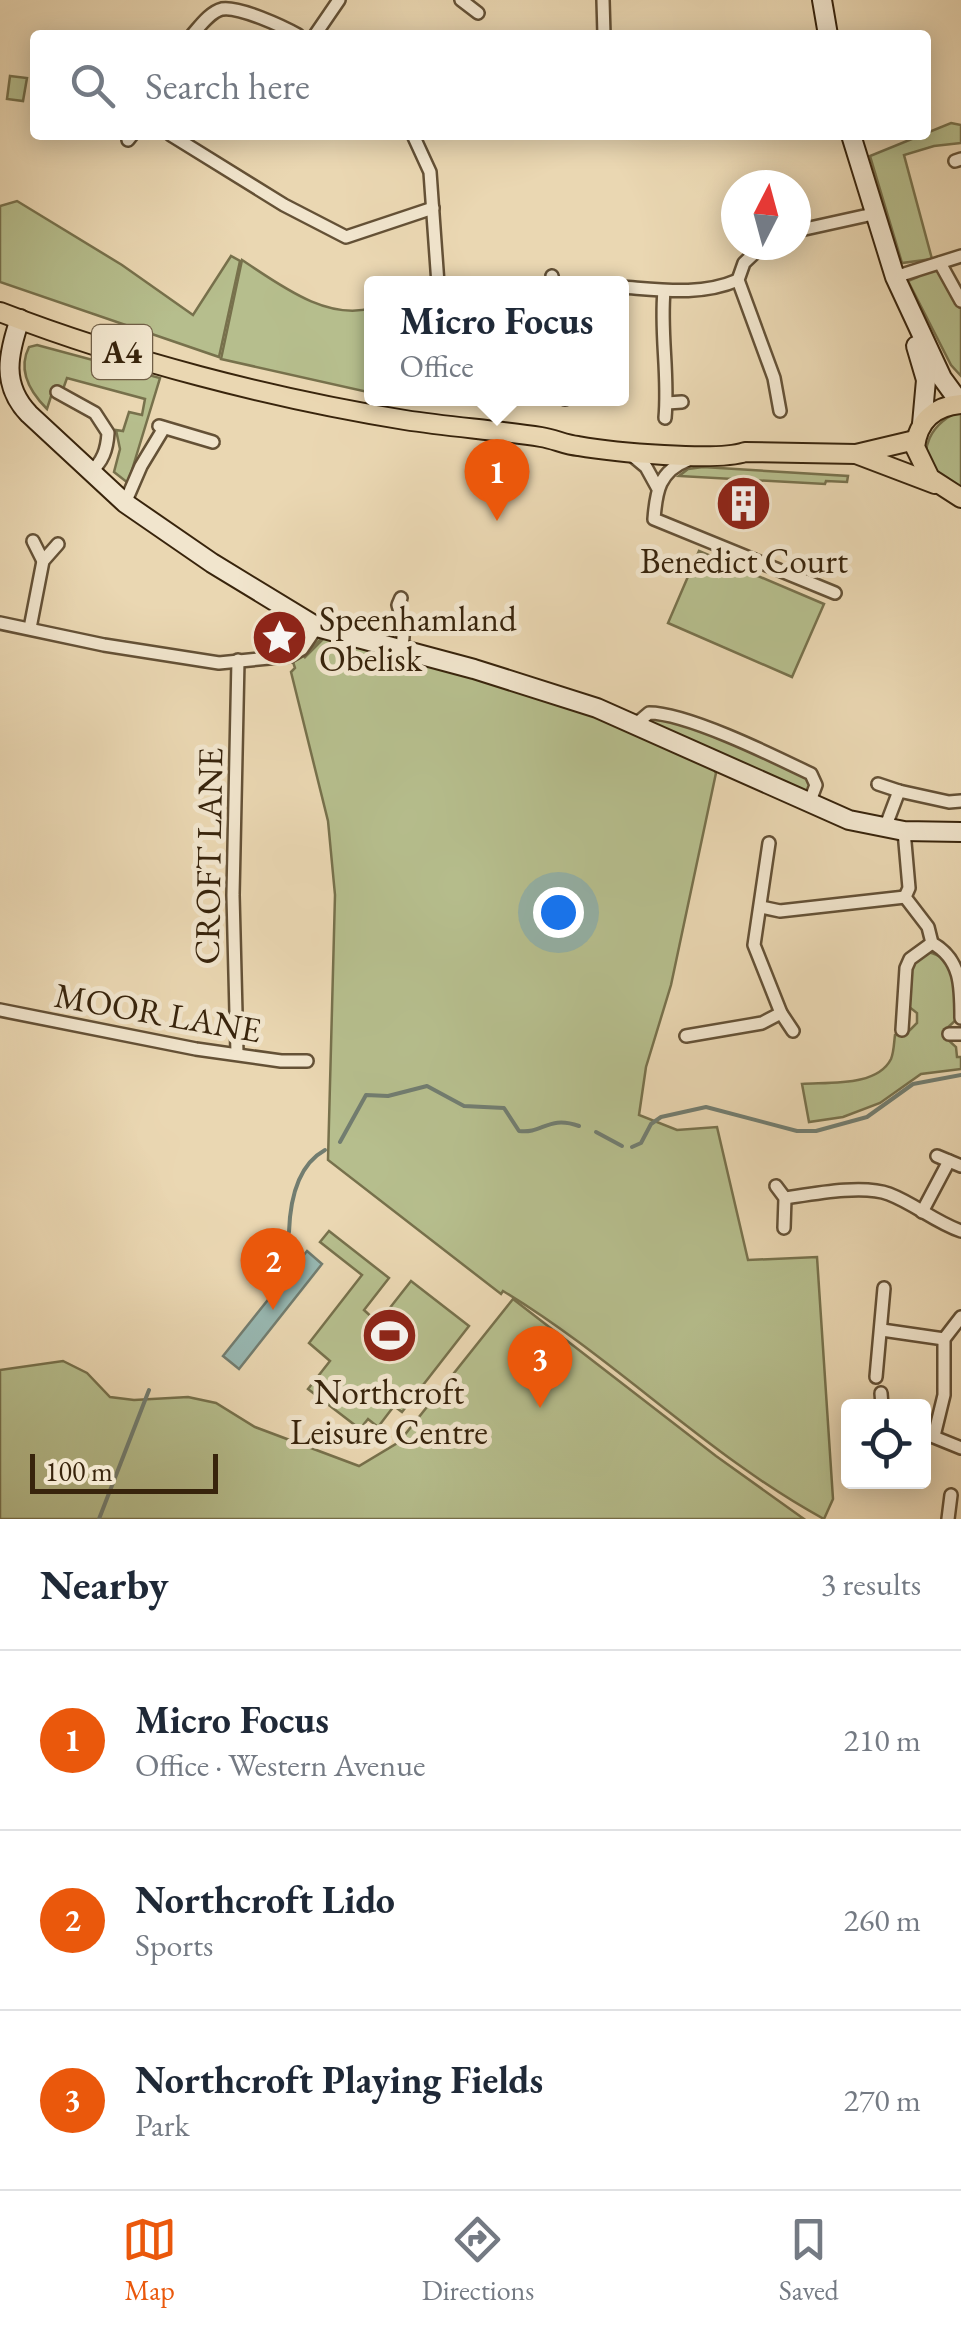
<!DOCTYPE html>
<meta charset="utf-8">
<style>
body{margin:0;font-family:"EB Garamond",serif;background:#f2f2f3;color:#1f2937}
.controls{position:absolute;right:30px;bottom:30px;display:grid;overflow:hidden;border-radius:10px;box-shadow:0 5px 25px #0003}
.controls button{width:90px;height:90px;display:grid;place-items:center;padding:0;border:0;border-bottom:2px solid #e0e1e3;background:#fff;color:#1f2937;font:50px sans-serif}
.compass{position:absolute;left:721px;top:170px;width:90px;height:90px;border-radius:50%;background:#fff;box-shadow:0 5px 25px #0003;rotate:6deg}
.scale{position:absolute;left:30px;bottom:25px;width:188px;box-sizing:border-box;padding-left:10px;border:5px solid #38240c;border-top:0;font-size:28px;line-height:35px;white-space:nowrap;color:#38240c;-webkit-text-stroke:8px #f1e5cd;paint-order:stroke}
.you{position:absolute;left:558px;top:912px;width:35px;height:35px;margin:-25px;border:8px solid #fff;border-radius:50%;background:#1a73e8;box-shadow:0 0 0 15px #1a73e833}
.badge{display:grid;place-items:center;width:65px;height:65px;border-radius:50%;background:#ea580c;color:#fff;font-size:32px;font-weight:700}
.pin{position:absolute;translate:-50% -82px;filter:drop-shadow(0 2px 5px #0008)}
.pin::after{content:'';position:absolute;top:52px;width:35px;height:30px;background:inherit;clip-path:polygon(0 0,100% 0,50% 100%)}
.popup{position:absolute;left:364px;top:276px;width:265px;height:130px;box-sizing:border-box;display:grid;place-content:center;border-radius:10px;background:#fff;filter:drop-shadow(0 2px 8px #0005);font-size:32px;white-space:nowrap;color:#747a83}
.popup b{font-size:38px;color:#1f2937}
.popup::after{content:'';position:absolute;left:50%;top:100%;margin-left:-20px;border:20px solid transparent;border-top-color:#fff}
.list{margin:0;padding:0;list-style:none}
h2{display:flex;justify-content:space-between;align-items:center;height:130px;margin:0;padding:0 40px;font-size:42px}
h2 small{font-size:32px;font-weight:400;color:#747a83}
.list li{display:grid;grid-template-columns:65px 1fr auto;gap:30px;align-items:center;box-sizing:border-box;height:180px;padding:0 40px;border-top:2px solid #e0e1e3}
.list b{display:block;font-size:38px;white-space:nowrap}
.list p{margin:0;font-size:32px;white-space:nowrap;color:#747a83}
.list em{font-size:32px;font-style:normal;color:#747a83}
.icon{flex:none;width:55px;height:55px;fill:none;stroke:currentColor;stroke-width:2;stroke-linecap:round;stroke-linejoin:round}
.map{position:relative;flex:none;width:961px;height:1519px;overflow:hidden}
.search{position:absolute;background:#fff;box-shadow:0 5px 25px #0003;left:30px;right:30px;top:30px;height:110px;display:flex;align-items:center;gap:25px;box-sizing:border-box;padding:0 35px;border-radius:10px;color:#747a83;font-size:38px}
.sheet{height:670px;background:#fff}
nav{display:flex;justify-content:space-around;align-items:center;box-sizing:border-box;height:140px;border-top:2px solid #e0e1e3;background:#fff;font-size:28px;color:#747a83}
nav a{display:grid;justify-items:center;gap:5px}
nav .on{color:#ea580c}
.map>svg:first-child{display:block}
.green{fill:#b6be8d;stroke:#77714c;stroke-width:2.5}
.water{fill:#98b8b2;stroke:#727d70;stroke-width:2.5}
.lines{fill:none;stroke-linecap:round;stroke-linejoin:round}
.stream{stroke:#727d70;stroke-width:4}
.street-casing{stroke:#645136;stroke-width:16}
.secondary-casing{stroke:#38240c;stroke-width:22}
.primary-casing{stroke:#38240c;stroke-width:22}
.street{stroke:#f1e5cd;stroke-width:11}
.secondary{stroke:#f1e5cd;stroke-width:18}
.primary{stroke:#ead7b2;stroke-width:18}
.labels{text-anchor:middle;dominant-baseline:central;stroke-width:10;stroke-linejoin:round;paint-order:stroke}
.shield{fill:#f1e5cd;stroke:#705e46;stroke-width:2.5}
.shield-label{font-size:32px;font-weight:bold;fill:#38240c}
.poi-label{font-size:35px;fill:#38240c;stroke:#f1e5cd}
.street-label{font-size:35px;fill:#38240c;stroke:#f1e5cd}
</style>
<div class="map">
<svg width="961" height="1519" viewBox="0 0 961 1519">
<rect width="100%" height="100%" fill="#ead7b2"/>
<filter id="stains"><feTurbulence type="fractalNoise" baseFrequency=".002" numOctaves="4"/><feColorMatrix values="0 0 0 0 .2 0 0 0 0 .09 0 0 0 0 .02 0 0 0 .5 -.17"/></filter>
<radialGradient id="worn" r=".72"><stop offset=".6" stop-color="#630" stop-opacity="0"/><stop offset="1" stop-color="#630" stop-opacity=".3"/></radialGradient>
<!-- green -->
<g class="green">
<polygon points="10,76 27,78 23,101 7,99"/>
<polygon points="951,123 961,125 961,143 934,146 904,155 932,259 902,263 870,156"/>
<polygon points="17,201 122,265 193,315 231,256 240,261 219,357 0,282 0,206"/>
<path d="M 242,260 C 279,284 326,321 372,308 L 372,393 L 221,359 Z"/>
<polygon points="938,265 961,305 961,376 951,365 908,281 918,277 918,273"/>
<path d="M 37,345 L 160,378 L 128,483 L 114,472 L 120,449 L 116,430 L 123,431 L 129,412 L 142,415 L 145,399 L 67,378 L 62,392 L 53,390 L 47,409 C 30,392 17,371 29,347 Z"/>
<path d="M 961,411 L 961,488 C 955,485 943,481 938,477 C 912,452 934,420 961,411 Z"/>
<polygon points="703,467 848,476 847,482 826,481 825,484 679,476 688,469"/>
<polygon points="699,551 824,604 792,677 668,623"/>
<path d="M 326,633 L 304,658 L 327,635 L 471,674 L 595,714 L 711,765 L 716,773 L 671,985 L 646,1067 L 639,1115 L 677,1130 L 717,1127 L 748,1260 L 817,1257 L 833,1499 L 824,1519 C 708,1456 616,1359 503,1291 L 501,1294 L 328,1160 L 335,895 L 328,821 L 291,672 L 295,668 L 291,656 L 313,636 Z"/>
<polygon points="660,713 811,774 810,800 637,724"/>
<path d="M 928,952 C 961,959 955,993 956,1020 L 946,1029 L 946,1038 L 956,1047 L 957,1057 L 961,1057 L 961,1069 L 921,1074 L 880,1103 L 843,1117 L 809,1122 L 802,1084 C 828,1082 877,1087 891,1059 C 894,1052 894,1042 895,1035 L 905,1035 L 917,1023 L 917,1013 L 908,1006 C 909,984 905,962 928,952 Z"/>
<polygon points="329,1231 389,1278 364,1310 378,1323 411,1281 469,1326 402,1412 394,1406 378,1427 368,1419 360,1429 308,1389 330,1361 309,1343 362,1275 320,1242"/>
<polygon points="513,1299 716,1456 804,1519 0,1519 0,1370 63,1361 87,1373 110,1397 134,1400 188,1397 216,1403 255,1427 359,1466 399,1442"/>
</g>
<!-- water -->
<polygon class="water" points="307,1251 322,1264 239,1369 223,1356"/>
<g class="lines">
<!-- stream -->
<g class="stream">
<polyline points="596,1132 622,1146"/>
<path d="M 340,1142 L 366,1095 L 388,1096 L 427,1086 L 464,1106 L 504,1108 L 519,1131 C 543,1134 548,1115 579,1126"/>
<polyline points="632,1147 641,1143 651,1124 661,1117 706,1107 797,1131 816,1131 867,1117 913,1084 961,1075"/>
<path d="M 289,1232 C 290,1202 296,1166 325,1150"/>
<polyline points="99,1519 149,1390"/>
</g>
<defs>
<g id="street">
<polyline points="461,0 478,13"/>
<polyline points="603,0 604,35"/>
<path d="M 192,35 C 200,26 210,12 222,9 C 239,6 284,27 298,35"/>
<polyline points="315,35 339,0"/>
<polyline points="171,135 284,205 346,237 433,208"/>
<polyline points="413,135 430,172 438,284"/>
<polyline points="128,140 132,135"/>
<polyline points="955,161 961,159"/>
<polyline points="796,231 873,214"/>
<polyline points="763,245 744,263 738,280 774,378 780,411"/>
<polyline points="940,263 961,301"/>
<polyline points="552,276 553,284"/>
<polyline points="895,277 961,256"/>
<path d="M 622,287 C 662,290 701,296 738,280"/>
<path d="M 664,291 C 660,333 669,375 665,418"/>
<path d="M 57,392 L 95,413 L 108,433 C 107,449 103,462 90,472"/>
<polyline points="565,398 565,399"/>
<polyline points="667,403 682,402"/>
<polyline points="159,426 213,442"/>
<polyline points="628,452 646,467 657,487"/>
<path d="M 688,460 C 659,471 656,492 654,519 L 835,593"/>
<polyline points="125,503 141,466 164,428"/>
<polyline points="33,541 43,561"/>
<polyline points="401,598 398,605 404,624 402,650"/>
<polyline points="0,623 104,645 219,663 290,656 302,649 317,627"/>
<polyline points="30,628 43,561 58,544"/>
<path d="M 636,724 L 649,713 C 687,713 774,756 811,774 L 816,785 L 810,801"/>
<polyline points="878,784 899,791"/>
<polyline points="885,828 899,791 949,802 961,801"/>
<path d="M 904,831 L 909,888 L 905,897 L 928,927 L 932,943 C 961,959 961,986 961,1018"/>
<polyline points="769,843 754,945 781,1013 793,1031"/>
<polyline points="761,907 780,911 905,897"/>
<polyline points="0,1010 196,1049 281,1061 307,1061"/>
<polyline points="902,1030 906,968 910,959 932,943"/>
<polyline points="949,1034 961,1034"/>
<polyline points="686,1036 762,1023 781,1013"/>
<polyline points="237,1053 233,895 238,660"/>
<polyline points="937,1156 961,1166"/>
<polyline points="776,1186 785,1198 784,1228"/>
<path d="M 785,1198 C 812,1194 863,1184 889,1194 C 915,1204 935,1222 961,1231"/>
<polyline points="922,1212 949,1161"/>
<polyline points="882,1330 944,1339"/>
<polyline points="876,1377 884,1288"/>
<polyline points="881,1393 882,1406"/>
<polyline points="924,1433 961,1448"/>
<polyline points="934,1436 944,1395 944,1339 961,1317"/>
<polyline points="948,1519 951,1495"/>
</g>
<g id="secondary">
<polyline points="822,0 828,35"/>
<polyline points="851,135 895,277 942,378 961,404"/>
<path d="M 20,319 C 8,354 1,385 29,414 L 125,503 L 212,563 L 317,627 L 474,669 L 597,708 L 849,820 L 904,831 L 961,832"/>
<polyline points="916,346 926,380 922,424"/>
</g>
<g id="primary">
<path d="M 0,312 C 124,360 274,399 405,420 C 450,427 496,430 541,437 C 554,439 566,445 578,446 C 612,452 717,462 745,452 L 856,454 L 915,440"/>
<path d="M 961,404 C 935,406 918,421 915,447 L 930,478 L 961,498"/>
<polyline points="856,454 935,484"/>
</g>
</defs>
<!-- street casing -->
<use href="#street" class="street-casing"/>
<!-- secondary casing -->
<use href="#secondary" class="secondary-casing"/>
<!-- primary casing -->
<use href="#primary" class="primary-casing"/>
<!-- street -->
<use href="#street" class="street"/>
<!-- secondary -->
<use href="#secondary" class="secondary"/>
<!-- primary -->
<use href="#primary" class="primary"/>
</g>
<!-- icons -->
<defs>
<symbol id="building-disc" viewBox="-11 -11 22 22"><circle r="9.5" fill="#8f2418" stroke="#f1e5cd"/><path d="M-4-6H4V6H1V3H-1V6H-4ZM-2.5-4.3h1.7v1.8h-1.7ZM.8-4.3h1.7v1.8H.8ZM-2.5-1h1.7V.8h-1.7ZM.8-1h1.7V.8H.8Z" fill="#fff"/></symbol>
<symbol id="sight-disc" viewBox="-11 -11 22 22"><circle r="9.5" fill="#8f2418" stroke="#f1e5cd"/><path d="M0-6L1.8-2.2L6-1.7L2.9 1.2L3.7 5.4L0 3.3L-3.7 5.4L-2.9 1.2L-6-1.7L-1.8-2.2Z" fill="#fff"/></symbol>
<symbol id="stadium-disc" viewBox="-11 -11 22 22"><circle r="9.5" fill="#8f2418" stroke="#f1e5cd"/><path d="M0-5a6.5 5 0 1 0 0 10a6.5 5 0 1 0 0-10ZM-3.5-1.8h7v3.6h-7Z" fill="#fff"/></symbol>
</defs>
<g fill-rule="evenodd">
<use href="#building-disc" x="712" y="472" width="63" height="63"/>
<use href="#sight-disc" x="248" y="606" width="63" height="63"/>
<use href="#stadium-disc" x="358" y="1304" width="63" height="63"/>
</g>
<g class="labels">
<!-- shield labels -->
<rect class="shield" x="92" y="325" width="60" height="54" rx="8"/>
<g class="shield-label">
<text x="122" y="352">A4</text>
</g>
<!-- poi labels -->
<g class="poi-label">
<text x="744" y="560">Benedict Court</text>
<text x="319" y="618" text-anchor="start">Speenhamland<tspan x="319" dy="40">Obelisk</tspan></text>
<text x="389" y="1391">Northcroft<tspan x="389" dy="40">Leisure Centre</tspan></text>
</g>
<!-- street labels -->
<g class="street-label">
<text transform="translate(208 856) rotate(-89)">CROFT LANE</text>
<text transform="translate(158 1012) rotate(10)">MOOR LANE</text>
</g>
</g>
<rect width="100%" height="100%" filter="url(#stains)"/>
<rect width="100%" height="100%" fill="url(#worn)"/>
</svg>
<div class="controls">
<button><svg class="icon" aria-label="locate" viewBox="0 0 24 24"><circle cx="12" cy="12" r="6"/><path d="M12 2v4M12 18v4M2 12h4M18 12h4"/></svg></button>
</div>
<svg class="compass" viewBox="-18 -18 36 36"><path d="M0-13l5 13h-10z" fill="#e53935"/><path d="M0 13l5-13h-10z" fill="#747a83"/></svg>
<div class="scale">100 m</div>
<div class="you"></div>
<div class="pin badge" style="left:497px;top:521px">1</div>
<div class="popup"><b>Micro Focus</b>Office</div>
<div class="pin badge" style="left:273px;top:1310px">2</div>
<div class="pin badge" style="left:540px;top:1408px">3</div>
<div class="search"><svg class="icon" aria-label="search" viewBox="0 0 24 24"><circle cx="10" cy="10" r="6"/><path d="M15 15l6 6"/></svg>Search here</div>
</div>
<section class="sheet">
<h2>Nearby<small>3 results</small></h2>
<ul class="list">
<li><span class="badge">1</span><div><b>Micro Focus</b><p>Office · Western Avenue</p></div><em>210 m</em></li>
<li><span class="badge">2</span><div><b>Northcroft Lido</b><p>Sports</p></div><em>260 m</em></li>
<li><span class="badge">3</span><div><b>Northcroft Playing Fields</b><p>Park</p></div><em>270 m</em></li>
</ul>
</section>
<nav>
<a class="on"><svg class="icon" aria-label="map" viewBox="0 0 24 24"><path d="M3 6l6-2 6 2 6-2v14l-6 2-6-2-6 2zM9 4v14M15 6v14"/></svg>Map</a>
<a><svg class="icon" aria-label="directions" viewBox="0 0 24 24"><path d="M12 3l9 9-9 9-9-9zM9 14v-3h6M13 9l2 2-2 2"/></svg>Directions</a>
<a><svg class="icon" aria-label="saved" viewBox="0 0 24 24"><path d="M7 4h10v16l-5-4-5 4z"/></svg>Saved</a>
</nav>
